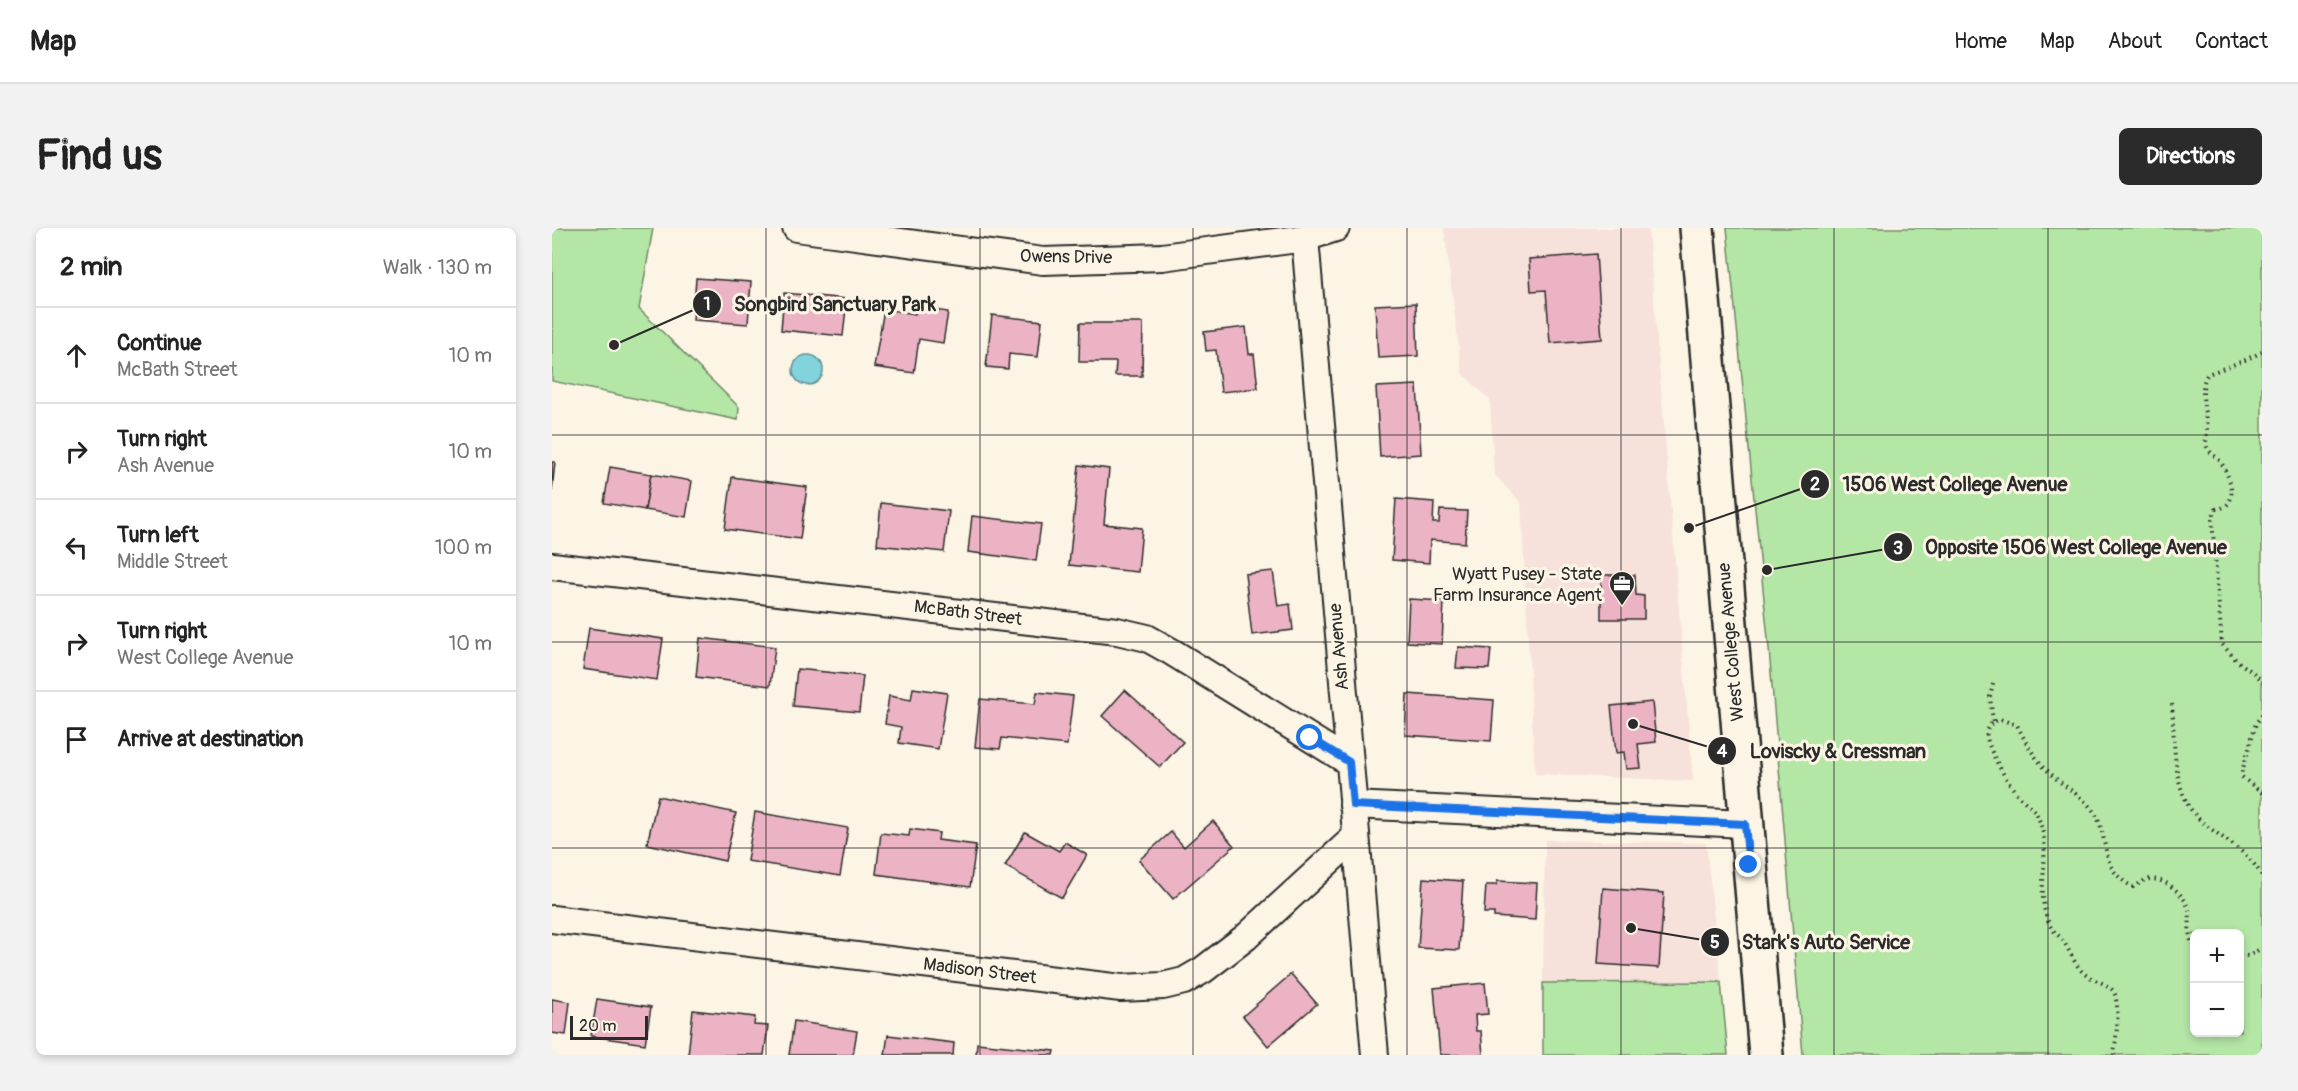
<!DOCTYPE html>
<meta charset="utf-8">
<style>
body{margin:0;font-family:Pangolin,sans-serif;background:#f2f2f2;color:#222}
.controls{position:absolute;right:18px;bottom:18px;display:grid;overflow:hidden;border-radius:9px;box-shadow:0 3px 9px #0003}
.controls button{width:54px;height:54px;display:grid;place-items:center;padding:0;border:0;border-bottom:2px solid #e0e0e0;background:#fff;color:#222;font:30px sans-serif}
.scale{position:absolute;left:18px;bottom:15px;width:78px;box-sizing:border-box;padding-left:6px;border:3px solid #2b2b2b;border-top:0;font-size:16px;line-height:21px;white-space:nowrap;color:#2b2b2b;-webkit-text-stroke:4px #fcf5e5;paint-order:stroke}
.stop{position:absolute;width:18px;height:18px;margin:-14px;border:4px solid #1a73e8;border-radius:50%;background:#fff}
.stop.end{background:#1a73e8;border-color:#fff;box-shadow:0 2px 6px #0008}
.list{margin:0;padding:0;list-style:none}
h2{display:flex;justify-content:space-between;align-items:center;height:78px;margin:0;padding:0 24px;font-size:26px}
h2 small{font-size:20px;font-weight:400;color:#767676}
.list li{display:grid;grid-template-columns:39px 1fr auto;gap:18px;align-items:center;box-sizing:border-box;height:96px;padding:0 24px;border-top:2px solid #e0e0e0}
.list b{display:block;font-size:22px;white-space:nowrap}
.list p{margin:0;font-size:20px;white-space:nowrap;color:#767676}
.list em{font-size:20px;font-style:normal;color:#767676}
.icon{flex:none;width:33px;height:33px;fill:none;stroke:currentColor;stroke-width:2;stroke-linecap:round;stroke-linejoin:round}
.map{position:relative;flex:none;width:1710px;height:827px;overflow:hidden;border-radius:9px}
header{display:flex;align-items:center;gap:36px;box-sizing:border-box;height:84px;padding:0 30px;background:#fff;border-bottom:2px solid #e0e0e0}
header strong{font-size:28px}
nav{display:flex;gap:33px;margin-inline-start:auto;font-size:21px}
.intro{display:flex;align-items:center;justify-content:space-between;box-sizing:border-box;height:144px;padding:0 36px}
h1{margin:0;font-size:42px}
.button{padding:15px 27px;border-radius:9px;background:#2b2b2b;color:#fff;font-size:21px;font-weight:700}
main{display:flex;gap:36px;padding:0 36px}
aside{flex:1;background:#fff;border-radius:9px;box-shadow:0 3px 9px #0003}
.map>svg:first-child{display:block}
.built{fill:#f7e1db}
.green{fill:#b4e6a6;stroke:#708868;stroke-width:1.5;fill-rule:evenodd}
.water{fill:#82d3dc;stroke:#5f9095;stroke-width:1.5}
.building{fill:#ecb3c4;stroke:#2b2b2b;stroke-width:1.5}
.lines{fill:none;stroke-linecap:round;stroke-linejoin:round}
.minor-casing{stroke:#2b2b2b;stroke-width:30}
.major-casing{stroke:#2b2b2b;stroke-width:38}
.path{stroke:#2b2b2b;stroke-width:4;stroke-dasharray:1.5 4.5;stroke-linecap:butt}
.minor{stroke:#fcf5e5;stroke-width:26}
.major{stroke:#fcf5e5;stroke-width:33}
.route{stroke:#1a73e8;stroke-width:8}
.grid{fill:none;stroke:#2b2b2b;stroke-width:1.5;stroke-opacity:0.55}
.labels{text-anchor:middle;dominant-baseline:central;stroke-width:6;stroke-linejoin:round;paint-order:stroke}
.street-label{font-size:18px;fill:#2b2b2b;stroke:#fcf5e5}
.poi-label{font-size:18px;fill:#2b2b2b;stroke:#fcf5e5;text-anchor:end}
.leader{fill:none;stroke:#2b2b2b;stroke-width:2}
.callout-dot{fill:#2b2b2b;stroke:#fcf5e5;stroke-width:2}
.mark-label{font-size:18px;text-anchor:middle;font-weight:bold;fill:#fff}
.callout-label{font-size:20px;text-anchor:middle;font-weight:bold;fill:#2b2b2b;stroke:#fcf5e5;stroke-width:6;stroke-linejoin:round;paint-order:stroke}
</style>
<header>
<strong>Map</strong>
<nav><a>Home</a><a>Map</a><a>About</a><a>Contact</a></nav>
</header>
<div class="intro"><h1>Find us</h1><a class="button">Directions</a></div>
<main>
<aside>
<h2>2 min<small>Walk · 130 m</small></h2>
<ul class="list">
<li><svg class="icon" aria-label="ahead" viewBox="0 0 24 24"><path d="M12 20V5M6 11l6-6 6 6"/></svg><div><b>Continue</b><p>McBath Street</p></div><em>10 m</em></li>
<li><svg class="icon" aria-label="right" viewBox="0 0 24 24"><path d="M7 20v-9h11M14 6l5 5-5 5"/></svg><div><b>Turn right</b><p>Ash Avenue</p></div><em>10 m</em></li>
<li><svg class="icon" aria-label="left" viewBox="0 0 24 24"><path d="M17 20v-9H6M10 6l-5 5 5 5"/></svg><div><b>Turn left</b><p>Middle Street</p></div><em>100 m</em></li>
<li><svg class="icon" aria-label="right" viewBox="0 0 24 24"><path d="M7 20v-9h11M14 6l5 5-5 5"/></svg><div><b>Turn right</b><p>West College Avenue</p></div><em>10 m</em></li>
<li><svg class="icon" aria-label="arrive" viewBox="0 0 24 24"><path d="M6 21V4h12l-3 4 3 4H6"/></svg><div><b>Arrive at destination</b></div></li>
</ul>
</aside>
<div class="map">
<svg width="1710" height="827" viewBox="0 0 1710 827">
<rect width="100%" height="100%" fill="#fcf5e5"/>
<filter id="ink" filterUnits="userSpaceOnUse"><feTurbulence type="fractalNoise" baseFrequency=".0167" numOctaves="2"/><feDisplacementMap in="SourceGraphic" scale="12" xChannelSelector="R" yChannelSelector="G"/><feConvolveMatrix kernelMatrix="1 2 1 2 8 2 1 2 1" color-interpolation-filters="sRGB"/></filter>
<g filter="url(#ink)">
<!-- built -->
<g class="built">
<polygon points="892,0 1096,0 1141,553 983,546 969,275 942,246 938,172 910,145"/>
<polygon points="993,612 1154,615 1169,754 991,755"/>
</g>
<!-- green -->
<g class="green">
<polygon points="0,0 101,0 87,81 187,179 186,192 0,153"/>
<path d="M 1175,0 L 1710,0 L 1710,827 L 1251,827 L 1217,421 ZM 1642,706 L 1688,706 L 1688,804 L 1642,804 Z"/>
<polygon points="1169,754 1176,827 991,827 991,755"/>
</g>
<!-- water -->
<circle class="water" cx="256" cy="142" r="15"/>
<!-- building -->
<g class="building">
<polygon points="1044,26 1050,111 998,115 994,62 979,63 977,31"/>
<polygon points="144,50 199,54 196,96 141,92"/>
<polygon points="232,65 295,71 291,108 229,102"/>
<polygon points="864,75 866,128 826,130 823,77"/>
<polygon points="364,79 396,84 391,115 367,111 362,145 322,139 332,81 363,86"/>
<polygon points="440,87 490,93 486,129 457,126 456,141 434,139"/>
<polygon points="528,95 591,95 590,148 563,148 564,134 527,134"/>
<polygon points="694,99 697,126 702,126 706,160 669,164 664,122 654,123 652,104"/>
<polygon points="865,157 869,226 828,229 824,159"/>
<polygon points="0,234 3,234 0,263"/>
<polygon points="527,237 557,241 552,296 590,300 586,344 517,337"/>
<polygon points="58,239 99,246 93,282 52,275"/>
<polygon points="99,246 140,253 134,289 93,282"/>
<polygon points="180,249 255,259 248,311 173,301"/>
<polygon points="844,271 882,274 881,295 887,295 888,282 915,283 913,315 878,312 877,335 840,332"/>
<polygon points="329,275 397,283 392,324 325,317"/>
<polygon points="420,288 489,296 484,333 416,324"/>
<polygon points="721,343 726,378 738,376 741,402 700,407 693,346"/>
<polygon points="1049,347 1083,347 1084,367 1092,368 1092,391 1049,391"/>
<polygon points="857,371 892,373 890,416 855,414"/>
<polygon points="37,400 111,411 105,452 31,441"/>
<polygon points="148,410 223,419 218,458 144,449"/>
<polygon points="906,419 939,421 937,441 904,440"/>
<polygon points="245,441 311,448 307,484 241,478"/>
<polygon points="361,460 395,465 386,521 347,515 349,499 333,496 337,468 359,472"/>
<polygon points="573,462 631,514 608,539 550,488"/>
<polygon points="485,464 521,468 515,517 450,510 448,521 423,519 428,471 483,476"/>
<polygon points="855,466 942,472 939,513 853,507"/>
<polygon points="1100,474 1104,514 1086,516 1089,540 1074,541 1072,524 1064,525 1059,478"/>
<polygon points="106,568 184,585 173,633 95,616"/>
<polygon points="203,584 296,600 288,648 195,633"/>
<polygon points="661,593 682,618 621,671 587,632 619,604 632,619"/>
<polygon points="358,601 387,605 386,612 424,617 418,659 324,646 329,605 357,608"/>
<polygon points="473,604 507,623 513,614 535,627 510,670 453,638"/>
<polygon points="871,650 911,653 907,722 866,720"/>
<polygon points="945,653 985,655 983,692 942,689 942,685 932,685 934,657 944,657"/>
<polygon points="1051,660 1112,665 1107,740 1046,736"/>
<polygon points="739,746 765,776 716,818 691,788"/>
<polygon points="933,755 936,786 923,787 924,803 929,803 931,827 888,827 882,760"/>
<polygon points="0,771 18,774 14,807 0,805"/>
<polygon points="45,771 99,779 93,816 39,808"/>
<polygon points="141,782 203,789 202,797 216,798 212,827 136,827"/>
<polygon points="242,793 305,803 301,827 237,827"/>
<polygon points="336,807 402,815 401,827 333,827"/>
<polygon points="425,815 503,823 502,827 424,827"/>
</g>
<g class="lines">
<defs>
<g id="minor">
<polyline points="244,0 491,33 610,29 753,10 784,0"/>
<polyline points="753,10 823,827"/>
<polyline points="0,338 565,403 595,410 620,424 797,534"/>
<polyline points="801,577 1193,596"/>
<polyline points="0,691 569,760 611,758 632,753 651,742 694,709 803,609"/>
</g>
<polyline id="major" points="1145,0 1214,827"/>
</defs>
<!-- minor casing -->
<use href="#minor" class="minor-casing"/>
<!-- major casing -->
<use href="#major" class="major-casing"/>
<!-- path -->
<g class="path">
<path d="M 1710,124 L 1691,133 L 1656,146 C 1646,157 1654,186 1655,201 C 1655,206 1653,214 1655,219 C 1658,226 1667,230 1670,236 C 1679,251 1688,279 1664,281 L 1660,291 L 1670,416 L 1684,432 L 1703,446 L 1710,454"/>
<path d="M 1620,476 C 1623,512 1619,566 1648,592 C 1669,611 1696,622 1710,648"/>
<polyline points="1710,487 1704,495 1690,544 1690,549 1710,565"/>
<polyline points="1441,493 1438,469 1442,452"/>
<polyline points="1688,727 1696,728 1710,720"/>
<path d="M 1562,827 C 1564,809 1568,785 1563,767 C 1559,755 1543,754 1534,747 C 1523,739 1519,724 1511,713 C 1507,707 1499,702 1497,695 C 1481,661 1503,624 1485,587 C 1481,579 1472,574 1466,567 C 1457,557 1431,515 1435,502 C 1437,496 1443,493 1448,491 L 1465,497 C 1476,518 1481,529 1499,546 C 1514,561 1537,571 1546,591 C 1557,618 1549,642 1581,659 C 1586,657 1589,654 1593,652 C 1611,647 1633,666 1637,682 C 1639,694 1635,704 1640,715 L 1642,717"/>
</g>
<!-- minor -->
<use href="#minor" class="minor"/>
<!-- major -->
<use href="#major" class="major"/>
</g>
</g>
<g class="lines" filter="url(#ink)">
<!-- route -->
<polyline class="route" points="758,510 797,534 801,577 1193,596 1197,637"/>
</g>
<!-- grid -->
<path class="grid" d="M 214,0 L 214,827M 428,0 L 428,827M 641,0 L 641,827M 855,0 L 855,827M 1069,0 L 1069,827M 1282,0 L 1282,827M 1496,0 L 1496,827M 0,207 L 1710,207M 0,414 L 1710,414M 0,620 L 1710,620"/>
<!-- icons -->
<defs>
<symbol id="office-pin" viewBox="-11 -11 22 30"><path d="M0 17L-7.5 6A9.5 9.5 0 1 1 7.5 6Z" fill="#2b2b2b" stroke="#fcf5e5"/><path d="M-6-3h4V-5.5h4V-3h4V5H-6ZM-1-4.5V-3h2v-1.5ZM-6 0V1H6V0Z" fill="#fff"/></symbol>
</defs>
<g fill-rule="evenodd">
<use href="#office-pin" x="1055" y="341" width="30" height="40"/>
</g>
<g class="labels">
<!-- street labels -->
<g class="street-label">
<text transform="translate(514 29) rotate(1)">Owens Drive</text>
<text transform="translate(416 385) rotate(7)">McBath Street</text>
<text transform="translate(1179 414) rotate(-95)">West College Avenue</text>
<text transform="translate(787 419) rotate(-95)">Ash Avenue</text>
<text transform="translate(428 743) rotate(7)">Madison Street</text>
</g>
<!-- poi labels -->
<g class="poi-label">
<text x="1050" y="346">Wyatt Pusey - State<tspan x="1050" dy="21">Farm Insurance Agent</tspan></text>
</g>
</g>
<!-- callouts -->
<path class="leader" d="M62 117L155 76M1137 300L1263 256M1215 342L1346 319M1081 496L1170 523M1079 700L1163 714"/>
<g class="callout-dot">
<circle cx="62" cy="117" r="6"/>
<circle cx="1137" cy="300" r="6"/>
<circle cx="1215" cy="342" r="6"/>
<circle cx="1081" cy="496" r="6"/>
<circle cx="1079" cy="700" r="6"/>
<circle cx="155" cy="76" r="15"/>
<circle cx="1263" cy="256" r="15"/>
<circle cx="1346" cy="319" r="15"/>
<circle cx="1170" cy="523" r="15"/>
<circle cx="1163" cy="714" r="15"/>
</g>
<g class="mark-label">
<text x="155" y="82">1</text>
<text x="1263" y="262">2</text>
<text x="1346" y="326">3</text>
<text x="1170" y="529">4</text>
<text x="1163" y="720">5</text>
</g>
<g class="callout-label">
<text x="283" y="83">Songbird Sanctuary Park</text>
<text x="1403" y="263">1506 West College Avenue</text>
<text x="1524" y="326">Opposite 1506 West College Avenue</text>
<text x="1286" y="530">Loviscky &amp; Cressman</text>
<text x="1274" y="721">Stark's Auto Service</text>
</g>
</svg>
<div class="controls">
<button>+</button>
<button>−</button>
</div>
<div class="scale">20 m</div>
<div class="stop" style="left:758px;top:510px"></div>
<div class="stop end" style="left:1197px;top:637px"></div>
</div>
</main>
